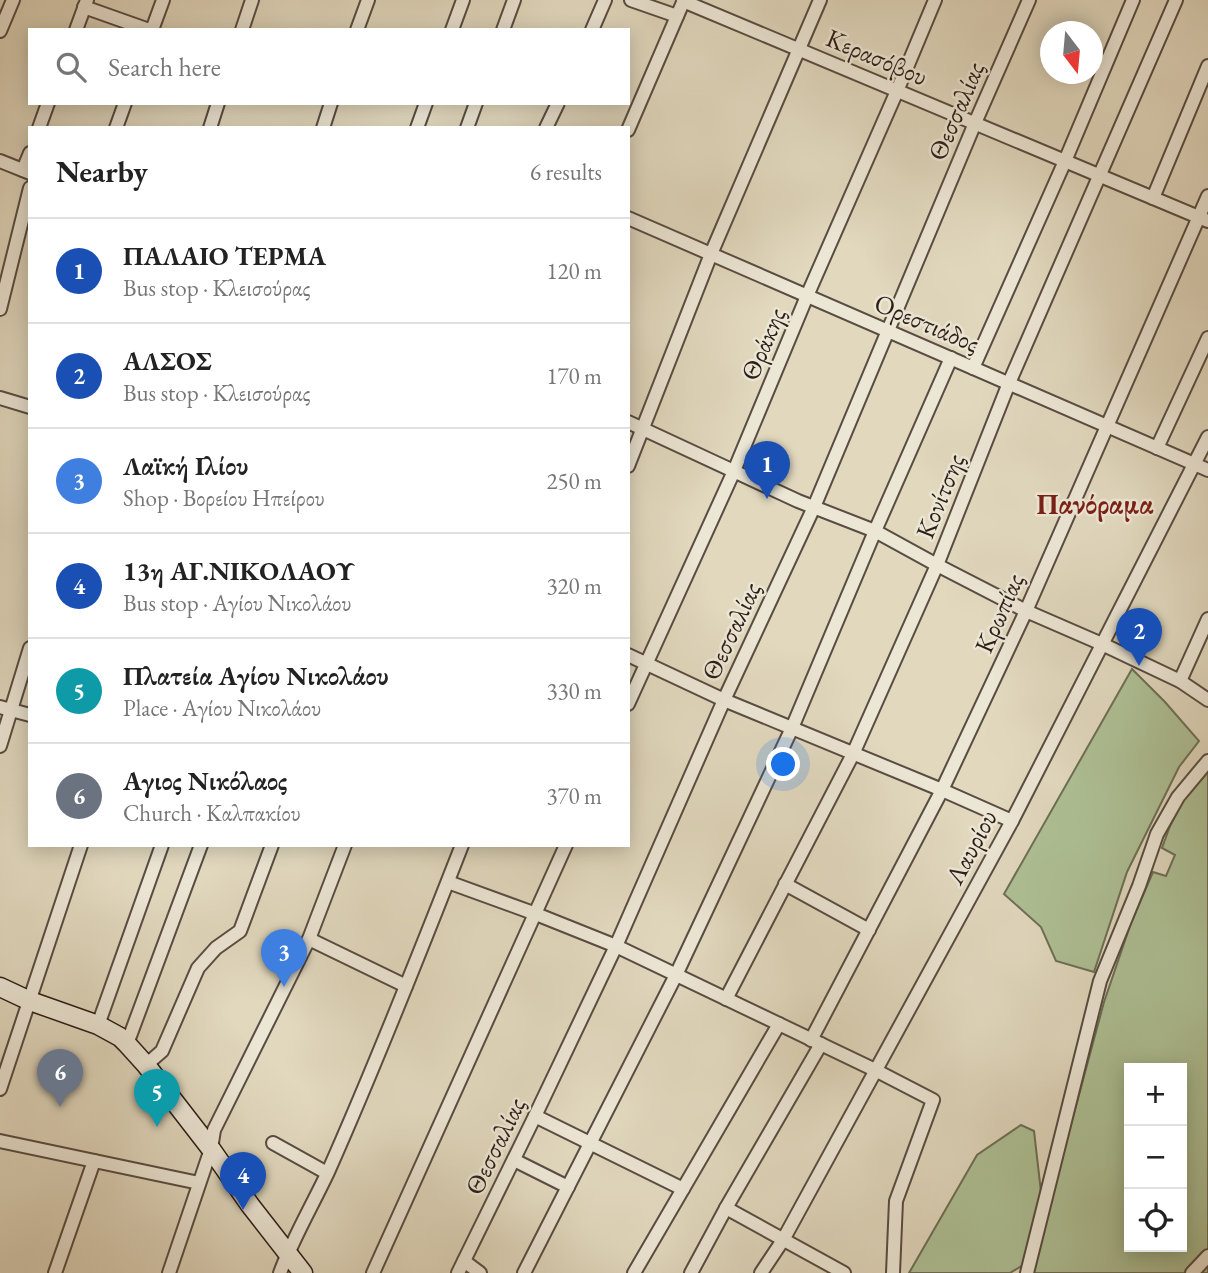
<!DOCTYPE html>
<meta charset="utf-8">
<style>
body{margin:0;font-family:"EB Garamond",serif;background:#f6f6f6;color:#222}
.controls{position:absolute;right:21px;bottom:21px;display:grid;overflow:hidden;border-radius:0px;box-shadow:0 4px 18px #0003}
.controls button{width:63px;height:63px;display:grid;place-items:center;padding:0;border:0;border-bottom:2px solid #e0e0e0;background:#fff;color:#222;font:35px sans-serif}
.compass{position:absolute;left:1040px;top:21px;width:63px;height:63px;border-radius:50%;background:#fff;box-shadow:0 4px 18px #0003;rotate:164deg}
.you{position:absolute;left:784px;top:765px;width:24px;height:24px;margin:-18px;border:5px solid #fff;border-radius:50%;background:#1a73e8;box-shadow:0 0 0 10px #1a73e833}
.badge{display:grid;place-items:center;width:46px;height:46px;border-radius:50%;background:#0f766e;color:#fff;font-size:23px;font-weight:700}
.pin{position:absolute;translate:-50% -58px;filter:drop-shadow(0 2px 4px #0008)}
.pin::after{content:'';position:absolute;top:37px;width:24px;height:21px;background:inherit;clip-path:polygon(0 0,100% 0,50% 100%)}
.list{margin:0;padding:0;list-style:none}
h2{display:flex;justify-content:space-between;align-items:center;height:91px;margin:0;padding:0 28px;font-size:30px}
h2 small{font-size:23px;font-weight:400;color:#767676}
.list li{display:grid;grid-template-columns:46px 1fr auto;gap:21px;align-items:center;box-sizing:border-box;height:105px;padding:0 28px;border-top:2px solid #e0e0e0}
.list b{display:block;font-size:26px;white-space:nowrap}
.list p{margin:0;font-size:23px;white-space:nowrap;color:#767676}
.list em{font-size:23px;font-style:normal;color:#767676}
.icon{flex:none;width:38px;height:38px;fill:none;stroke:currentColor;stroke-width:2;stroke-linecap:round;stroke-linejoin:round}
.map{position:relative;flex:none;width:1208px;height:1273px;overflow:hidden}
.search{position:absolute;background:#fff;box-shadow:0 4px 18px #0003;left:28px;top:28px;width:602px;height:77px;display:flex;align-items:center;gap:18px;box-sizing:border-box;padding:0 24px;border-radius:0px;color:#767676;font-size:26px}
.panel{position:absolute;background:#fff;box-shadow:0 4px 18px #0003;left:28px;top:126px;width:602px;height:721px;border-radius:0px}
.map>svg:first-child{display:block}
.green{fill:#aec095;stroke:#6d6f56;stroke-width:2;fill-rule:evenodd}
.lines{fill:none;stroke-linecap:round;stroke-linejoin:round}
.street-casing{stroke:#594c42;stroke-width:16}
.secondary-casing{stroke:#2c1e18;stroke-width:21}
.street{stroke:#ece6d5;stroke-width:12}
.secondary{stroke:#ece6d5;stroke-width:18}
.labels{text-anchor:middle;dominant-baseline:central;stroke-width:5;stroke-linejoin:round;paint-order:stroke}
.street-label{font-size:26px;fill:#2c1e18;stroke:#ece6d5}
.neighbourhood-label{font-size:28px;font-weight:bold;fill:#7a1f14;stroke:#ece6d5}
</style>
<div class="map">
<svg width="1208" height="1273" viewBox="0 0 1208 1273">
<rect width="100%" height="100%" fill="#e1d8be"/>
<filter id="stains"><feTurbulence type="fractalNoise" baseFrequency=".00286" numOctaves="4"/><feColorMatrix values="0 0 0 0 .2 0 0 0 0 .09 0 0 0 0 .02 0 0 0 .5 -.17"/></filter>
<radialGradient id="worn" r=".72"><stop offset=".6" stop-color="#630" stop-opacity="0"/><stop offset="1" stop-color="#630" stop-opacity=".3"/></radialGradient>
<!-- green -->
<g class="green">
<polygon points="1132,669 1165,702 1199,741 1179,767 1127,872 1094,972 1056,961 1041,927 1004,894"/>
<path d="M 1208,772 L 1208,1273 L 1031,1273 L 1104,1002 L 1131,923 L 1153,872 L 1166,876 L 1175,855 L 1162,848 L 1170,826 L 1185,797 ZM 1129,1068 L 1182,1068 L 1182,1247 L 1129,1247 Z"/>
<polygon points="1021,1125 1034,1131 1041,1192 1023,1265 1010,1273 909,1273 977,1155"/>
</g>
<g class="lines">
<defs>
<g id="street">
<polyline points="631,0 677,16"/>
<polyline points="683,1 1208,221"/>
<polyline points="84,7 149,30"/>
<polyline points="76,30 87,0"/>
<polyline points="152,30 163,0"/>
<polyline points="242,30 252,0"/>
<polyline points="357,30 368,0"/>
<polyline points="452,30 463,0"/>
<polyline points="503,30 514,0"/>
<polyline points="592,30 605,0"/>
<polyline points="0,31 13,0"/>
<polyline points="39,128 48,103"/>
<polyline points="116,128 125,103"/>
<polyline points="210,128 218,103"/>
<polyline points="323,128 331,103"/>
<polyline points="417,128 426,103"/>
<polyline points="467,128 476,103"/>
<polyline points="546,128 558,103"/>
<polyline points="628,130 684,0"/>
<polyline points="0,161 30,173"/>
<polyline points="23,170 30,153"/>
<polyline points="1153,198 1208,66"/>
<polyline points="628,218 1208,470"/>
<polyline points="0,309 30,188"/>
<polyline points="973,368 1065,161 1133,0"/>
<polyline points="0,398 30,407"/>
<polyline points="628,422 798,501 875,531 937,565 1026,611 1102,644 1180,681 1208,700"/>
<polyline points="1157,448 1208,338"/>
<polyline points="628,466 711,254 820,0"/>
<polyline points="628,655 724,700 942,790 1012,821"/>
<polyline points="1180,681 1208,619"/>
<polyline points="628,704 734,471 807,296 897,91 935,0"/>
<polyline points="0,707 30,715"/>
<polyline points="0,746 30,648"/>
<polyline points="448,882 536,914 616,946 875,1070 933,1100 896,1201 893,1273"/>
<polyline points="785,884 869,930"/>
<polyline points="309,939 406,986"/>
<polyline points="726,999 853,754 937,565 1009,383 1176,0"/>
<polyline points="98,1025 162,845"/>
<polyline points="811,1040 942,790 1026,611 1208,196"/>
<polyline points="127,1044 201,845"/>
<polyline points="146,1065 162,1051 198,968 216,948 240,931 272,845"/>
<polyline points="0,1089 81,845"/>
<polyline points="535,1116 683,1189"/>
<polyline points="0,1141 199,1183"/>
<polyline points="273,1143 327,1173"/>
<polyline points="514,1160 568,1187"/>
<polyline points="726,1208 844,1273"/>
<polyline points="464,1261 480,1273"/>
<polyline points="55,1273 94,1161"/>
<polyline points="169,1273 211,1149 214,1130 309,939 345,845"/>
<path d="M 280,1273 C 293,1238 312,1206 328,1172 C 376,1064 419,955 462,845"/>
<polyline points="373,1273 566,845"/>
<polyline points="458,1273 535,1116 616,946 724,700 814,507 975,123 1029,0"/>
<polyline points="524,1273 676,975 792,728 875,531 951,358"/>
<polyline points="634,1273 779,1024"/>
<polyline points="691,1273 726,1208 821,1044"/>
<polyline points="761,1273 783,1240 1012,821 1208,437"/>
<polyline points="1027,1273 1100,981 1139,886 1157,834 1178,797 1208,761"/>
<polyline points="1192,1273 1208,1256"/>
</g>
<polyline id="secondary" points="0,987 30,1001 98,1025 120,1037 127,1044 146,1065 211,1149 250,1205 303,1273"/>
</defs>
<!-- street casing -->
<use href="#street" class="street-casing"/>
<!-- secondary casing -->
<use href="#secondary" class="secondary-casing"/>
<!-- street -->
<use href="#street" class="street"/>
<!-- secondary -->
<use href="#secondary" class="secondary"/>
</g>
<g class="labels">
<!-- street labels -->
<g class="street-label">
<text transform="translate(877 57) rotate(23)">Κερασόβου</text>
<text transform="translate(956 111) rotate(-67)">Θεσσαλίας</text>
<text transform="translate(927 323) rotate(23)">Ορεστιάδος</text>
<text transform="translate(763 344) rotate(-67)">Θράκης</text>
<text transform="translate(940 496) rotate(-68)">Κονίτσης</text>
<text transform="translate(999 613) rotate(-66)">Κρωπίας</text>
<text transform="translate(731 631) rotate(-65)">Θεσσαλίας</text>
<text transform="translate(971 847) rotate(-62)">Λαυρίου</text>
<text transform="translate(495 1146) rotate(-64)">Θεσσαλίας</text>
</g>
<!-- neighbourhood labels -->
<g class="neighbourhood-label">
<text x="1095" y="504">Πανόραμα</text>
</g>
</g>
<rect width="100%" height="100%" filter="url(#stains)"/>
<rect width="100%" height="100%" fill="url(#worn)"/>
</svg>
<div class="controls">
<button>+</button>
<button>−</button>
<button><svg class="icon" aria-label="locate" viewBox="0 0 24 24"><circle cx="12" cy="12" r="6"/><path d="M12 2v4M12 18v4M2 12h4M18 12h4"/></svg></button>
</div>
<svg class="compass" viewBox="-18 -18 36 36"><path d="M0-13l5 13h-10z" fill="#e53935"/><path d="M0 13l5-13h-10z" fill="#767676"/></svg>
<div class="you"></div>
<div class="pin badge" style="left:767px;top:499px;background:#1a4fb4">1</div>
<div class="pin badge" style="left:1139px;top:666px;background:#1a4fb4">2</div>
<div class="pin badge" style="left:284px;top:987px;background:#3f7fe0">3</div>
<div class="pin badge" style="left:243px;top:1210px;background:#1a4fb4">4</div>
<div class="pin badge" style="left:157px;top:1127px;background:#0f9aa8">5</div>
<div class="pin badge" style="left:60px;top:1107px;background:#6b7280">6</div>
<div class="search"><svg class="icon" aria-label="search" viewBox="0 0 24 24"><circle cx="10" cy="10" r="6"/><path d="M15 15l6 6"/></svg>Search here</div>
<section class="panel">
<h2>Nearby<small>6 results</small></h2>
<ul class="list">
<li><span class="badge" style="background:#1a4fb4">1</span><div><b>ΠΑΛΑΙΟ ΤΕΡΜΑ</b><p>Bus stop · Κλεισούρας</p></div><em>120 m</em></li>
<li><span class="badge" style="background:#1a4fb4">2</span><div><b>ΑΛΣΟΣ</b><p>Bus stop · Κλεισούρας</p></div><em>170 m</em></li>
<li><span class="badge" style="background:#3f7fe0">3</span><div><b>Λαϊκή Ιλίου</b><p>Shop · Βορείου Ηπείρου</p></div><em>250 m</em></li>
<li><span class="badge" style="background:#1a4fb4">4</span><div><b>13η ΑΓ.ΝΙΚΟΛΑΟΥ</b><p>Bus stop · Αγίου Νικολάου</p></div><em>320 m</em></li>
<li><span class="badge" style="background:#0f9aa8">5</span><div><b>Πλατεία Αγίου Νικολάου</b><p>Place · Αγίου Νικολάου</p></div><em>330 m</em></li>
<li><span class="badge" style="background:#6b7280">6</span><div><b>Αγιος Νικόλαος</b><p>Church · Καλπακίου</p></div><em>370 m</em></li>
</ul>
</section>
</div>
